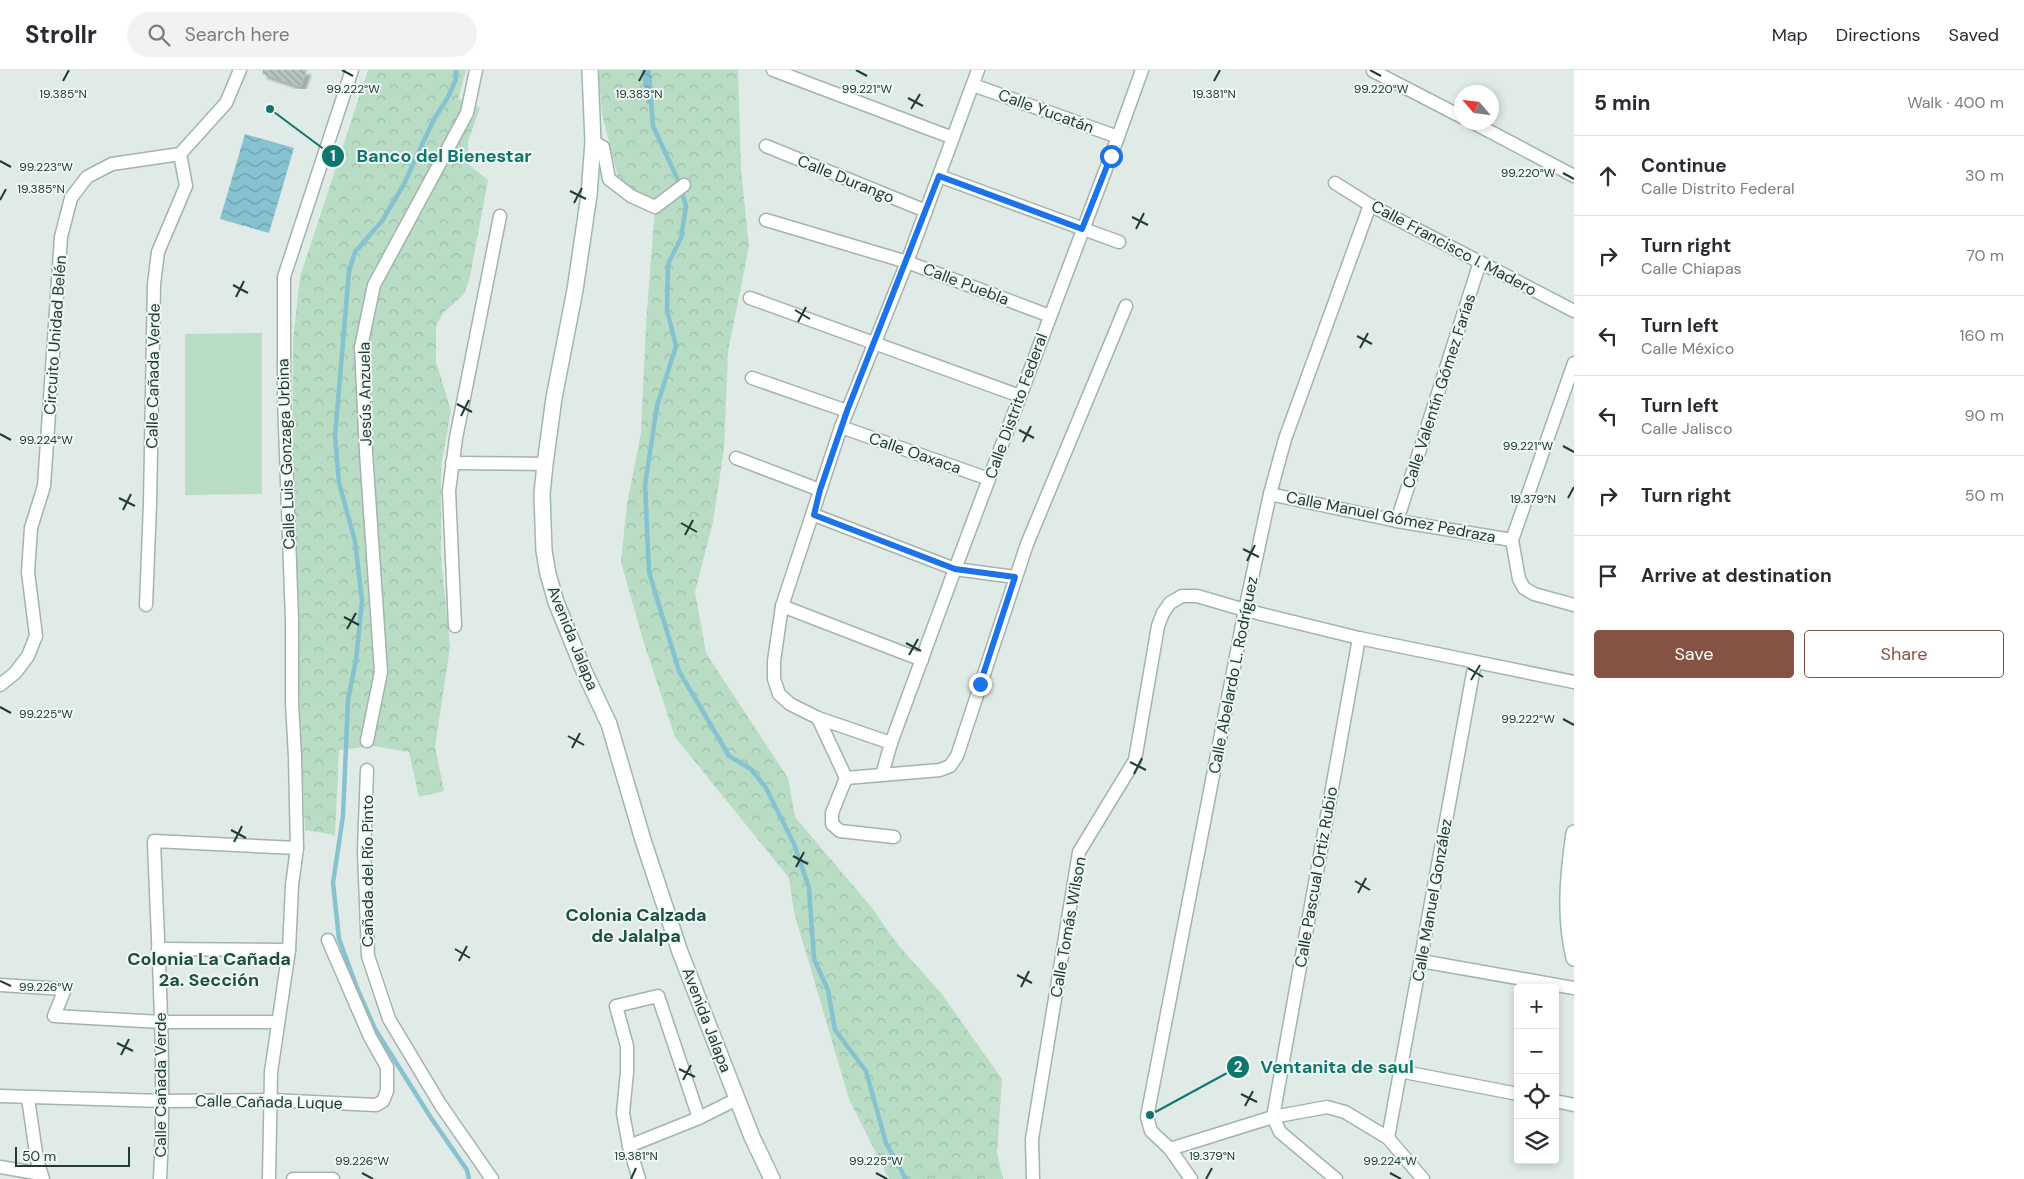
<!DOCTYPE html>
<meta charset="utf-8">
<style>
body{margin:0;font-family:"DM Sans",sans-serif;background:#f2f2f3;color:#2b2b33}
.controls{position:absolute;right:15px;bottom:15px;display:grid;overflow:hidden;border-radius:5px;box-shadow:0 2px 8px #0003}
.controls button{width:45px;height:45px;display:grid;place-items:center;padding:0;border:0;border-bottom:1px solid #e1e1e2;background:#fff;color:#2b2b33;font:25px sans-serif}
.compass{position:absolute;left:1454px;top:15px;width:45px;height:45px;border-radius:50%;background:#fff;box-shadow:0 2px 8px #0003;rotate:298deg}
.scale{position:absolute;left:15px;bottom:12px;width:115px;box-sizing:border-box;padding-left:5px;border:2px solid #213b35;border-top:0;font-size:14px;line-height:18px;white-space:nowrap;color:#213b35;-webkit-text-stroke:4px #f0f8f4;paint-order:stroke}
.stop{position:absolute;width:15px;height:15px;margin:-11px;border:4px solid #1a73e8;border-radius:50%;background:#fff}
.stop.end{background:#1a73e8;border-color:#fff;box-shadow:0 1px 5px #0008}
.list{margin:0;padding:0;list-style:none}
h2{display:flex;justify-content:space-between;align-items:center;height:65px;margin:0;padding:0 20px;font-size:21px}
h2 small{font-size:16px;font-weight:400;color:#7c7c81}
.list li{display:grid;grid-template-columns:32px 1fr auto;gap:15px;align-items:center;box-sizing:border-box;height:80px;padding:0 20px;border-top:1px solid #e1e1e2}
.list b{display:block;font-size:19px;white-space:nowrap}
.list p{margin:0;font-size:16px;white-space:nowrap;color:#7c7c81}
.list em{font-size:16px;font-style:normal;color:#7c7c81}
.actions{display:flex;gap:10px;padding:15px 20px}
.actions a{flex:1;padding:11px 0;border:1px solid #855343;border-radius:5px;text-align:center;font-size:18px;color:#855343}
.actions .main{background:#855343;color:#fff}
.icon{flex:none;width:28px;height:28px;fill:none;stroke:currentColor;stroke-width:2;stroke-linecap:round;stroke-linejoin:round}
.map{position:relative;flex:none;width:1574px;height:1109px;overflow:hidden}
header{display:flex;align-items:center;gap:30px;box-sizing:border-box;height:70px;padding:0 25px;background:#fff;border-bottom:1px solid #e1e1e2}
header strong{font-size:24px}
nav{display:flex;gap:28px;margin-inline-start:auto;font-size:18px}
.search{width:350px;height:45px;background:#f2f2f3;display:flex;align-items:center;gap:12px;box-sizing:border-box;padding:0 18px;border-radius:28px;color:#7c7c81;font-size:19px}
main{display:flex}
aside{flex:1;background:#fff}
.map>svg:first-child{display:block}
.green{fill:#b8dcc4}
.forest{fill:url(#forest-crowns)}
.water{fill:url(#water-waves)}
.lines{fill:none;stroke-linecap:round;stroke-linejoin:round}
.stream{stroke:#87c2d1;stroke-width:4.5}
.building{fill:url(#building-back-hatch);filter:url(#shadow)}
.street-casing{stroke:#a3b3ae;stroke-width:15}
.secondary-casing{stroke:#9fb7af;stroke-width:18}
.street{stroke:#fff;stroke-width:12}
.secondary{stroke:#fff;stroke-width:15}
.route{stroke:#1a73e8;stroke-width:6}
.ticks{fill:none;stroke:#213b35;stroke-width:2}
.labels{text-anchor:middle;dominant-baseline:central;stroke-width:4;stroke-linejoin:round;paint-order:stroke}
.street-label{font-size:16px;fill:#213b35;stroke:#f0f8f4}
.neighbourhood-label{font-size:18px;font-weight:bold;fill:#1d4d44;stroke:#f0f8f4}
.ticks-label{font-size:12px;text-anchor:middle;fill:#213b35;stroke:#f0f8f4;stroke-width:4;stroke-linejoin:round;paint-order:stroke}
.leader{fill:none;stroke:#0f766e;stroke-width:2}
.callout-dot{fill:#0f766e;stroke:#f0f8f4;stroke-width:2}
.mark-label{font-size:15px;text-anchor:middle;font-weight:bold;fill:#fff}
.callout-label{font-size:18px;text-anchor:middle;font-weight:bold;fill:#0f766e;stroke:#f0f8f4;stroke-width:4;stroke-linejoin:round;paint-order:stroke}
</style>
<header>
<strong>Strollr</strong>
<div class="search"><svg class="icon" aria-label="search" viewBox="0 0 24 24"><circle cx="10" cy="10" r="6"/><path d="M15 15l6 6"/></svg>Search here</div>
<nav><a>Map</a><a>Directions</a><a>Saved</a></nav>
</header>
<main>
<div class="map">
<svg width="1574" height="1109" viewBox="0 0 1574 1109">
<defs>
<pattern id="forest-crowns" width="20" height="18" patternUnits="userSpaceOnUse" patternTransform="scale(1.25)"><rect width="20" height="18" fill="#b8dcc4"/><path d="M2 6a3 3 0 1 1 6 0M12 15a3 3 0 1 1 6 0" fill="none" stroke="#9ebea9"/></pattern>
<pattern id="water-waves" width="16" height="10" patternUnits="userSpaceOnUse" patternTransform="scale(1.25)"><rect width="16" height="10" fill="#87c2d1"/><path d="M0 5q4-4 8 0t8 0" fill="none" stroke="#6e9faa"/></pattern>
<pattern id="building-back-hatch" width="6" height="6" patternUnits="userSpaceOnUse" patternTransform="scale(1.25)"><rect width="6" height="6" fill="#b5c6c0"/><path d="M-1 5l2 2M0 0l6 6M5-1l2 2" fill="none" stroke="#93a29d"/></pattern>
<filter id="shadow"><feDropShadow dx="4.5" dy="4.5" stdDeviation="1" flood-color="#0004"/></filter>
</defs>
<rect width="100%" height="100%" fill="#e0ebe7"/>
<!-- green -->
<polygon class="green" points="262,263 262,424 185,425 185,264"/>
<!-- forest -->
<g class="forest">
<polygon points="368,0 466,0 458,29 480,38 468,71 468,94 488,110 470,207 464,224 443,243 436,257 436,292 451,340 441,397 441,488 450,577 435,677 444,721 419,727 409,682 373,676 339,680 335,765 305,760 292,466 293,271 300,207"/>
<polygon points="598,0 641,0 654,30 651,0 738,0 741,101 749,176 728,282 724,379 713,452 695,522 706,583 788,708 795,747 872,838 898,875 941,923 1002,1009 997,1083 1003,1109 889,1109 849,1029 794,842 789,808 675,667 643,570 621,492 627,434 641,363 646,254 655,138 618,107 602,44"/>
</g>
<!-- water -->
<g class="water">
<polygon points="641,0 651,0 654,30 651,35 647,34"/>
<polygon points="245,64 294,78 269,163 220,149"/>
</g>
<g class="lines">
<!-- stream -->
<g class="stream">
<polyline points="456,0 456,9 448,27 433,51 404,114 382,151 355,182 349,201 335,366 339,413 355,471 362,531 356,590 348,630 343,746 333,813 339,869 357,918 375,959 431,1048 467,1100 469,1109"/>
<polyline points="651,30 653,56 677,108 686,136 681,168 668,194 667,240 676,276 657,336 645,415 649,502 679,601 729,686 751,699 766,718 794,774 809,818 814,889 828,920 835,960 866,1001 886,1073 906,1109"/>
</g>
</g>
<!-- building -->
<polygon class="building" points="263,0 307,0 301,17 262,4"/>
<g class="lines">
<defs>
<g id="street">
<polyline points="773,0 953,68"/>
<polyline points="1373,1 1462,47"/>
<polyline points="973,15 1118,67"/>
<polyline points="1472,52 1574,106"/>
<polyline points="593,72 603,77 609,109 631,126 655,137 684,115"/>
<polyline points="766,76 926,141"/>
<polyline points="939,106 1119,172"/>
<polyline points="1335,113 1370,135 1574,241"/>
<polyline points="766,150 907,192 1050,246"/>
<polyline points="750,228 1020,326"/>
<polyline points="1574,293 1512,470 1519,509 1524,518 1534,524 1574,535"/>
<polyline points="752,308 847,341"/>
<polyline points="841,357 989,409"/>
<polyline points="736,388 820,420"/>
<polyline points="452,393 545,394"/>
<polyline points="1270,424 1397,451 1512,470"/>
<polyline points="814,445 955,499 1015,507"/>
<polyline points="1397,451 1480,192"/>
<polyline points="146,535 150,434 154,214 158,182 186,116 180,84"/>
<polyline points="782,536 922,590"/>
<polyline points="455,556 449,421 456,368 500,146"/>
<polyline points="0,615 15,603 28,586 36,566 28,502 31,458 44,416 61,167 71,128 87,107 112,94 180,84 226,33 240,0"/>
<polyline points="818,648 846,708"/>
<polyline points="367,671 381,602 366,382 361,277 374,215 467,43 476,0"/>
<polyline points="891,673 818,648 790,634 779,624 774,609 774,591 782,536 841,357 907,192 978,0"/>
<polyline points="367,700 364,781 368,886 389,949 440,1034 492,1109"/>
<polyline points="882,705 891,673 955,499 1118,67 1142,0"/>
<polyline points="846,708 940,700 950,696 957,686 1027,474 1126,236"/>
<polyline points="846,708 832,743 832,754 840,761 894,767"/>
<polyline points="158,879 289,880"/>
<polyline points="1421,891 1574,918"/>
<polyline points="0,915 65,919 54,946 161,952 278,952"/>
<polyline points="1399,1001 1518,1024"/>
<polyline points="0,1026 162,1031 270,1030 376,1035 383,1031 387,1021 387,997 370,967 328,870"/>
<polyline points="28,1028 37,1090 43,1109"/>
<polyline points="1555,1031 1574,1035"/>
<polyline points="1388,1068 1475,592"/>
<polyline points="629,1076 699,1048 737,1029"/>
<polyline points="1170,1079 1273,1047 1327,1037 1345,1042 1388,1068 1423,1109"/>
<polyline points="0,1097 41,1104"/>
<path d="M 160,1109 C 166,997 158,883 154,771 L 297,778"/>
<polyline points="269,1109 271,1002 289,880 292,815 297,778 295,687 292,633 292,550 284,328 284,207 352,0"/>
<polyline points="293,1109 333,1109"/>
<polyline points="639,1109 629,1076 623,1043 627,1002 627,976 616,936 658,926 699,1048"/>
<polyline points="1033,1109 1032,1069 1079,782 1135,690 1158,556 1163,543 1170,533 1182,526 1197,526 1245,540 1359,568 1574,612"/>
<polyline points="1191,1109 1170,1079 1151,1061 1147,1047 1245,540 1270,424 1285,369 1370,135"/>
<polyline points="1336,1109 1280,1062 1273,1047 1359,568"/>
</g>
<g id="secondary">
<polyline points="590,0 593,72 589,125 575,220 554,328 545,394 542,424 544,481 548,504 556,532 584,601 609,654 643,770 680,882 752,1067 772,1109"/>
<path d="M 1574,763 C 1568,804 1564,847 1574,888"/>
</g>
</defs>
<!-- street casing -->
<use href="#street" class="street-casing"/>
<!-- secondary casing -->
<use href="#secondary" class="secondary-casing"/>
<!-- street -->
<use href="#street" class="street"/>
<!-- secondary -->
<use href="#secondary" class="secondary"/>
</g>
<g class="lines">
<!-- route -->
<polyline class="route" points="980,614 1015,507 955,499 814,445 820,420 847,341 939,106 1082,159 1111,86"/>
</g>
<!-- ticks -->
<path class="ticks" d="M 342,0 L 353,6M 856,0 L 867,6M 1370,0 L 1381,6M 63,11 L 69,0M 639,11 L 645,0M 1214,11 L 1220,0M 908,28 L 923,36M 911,39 L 920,24M 0,91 L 11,97M 1563,103 L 1574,109M 570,121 L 586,129M 0,130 L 6,119M 574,133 L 582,118M 1132,147 L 1148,155M 1136,159 L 1144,143M 233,215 L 248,223M 236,227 L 244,211M 795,240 L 810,249M 798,252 L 806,237M 1357,266 L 1372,274M 1360,278 L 1368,263M 457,334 L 472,342M 461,346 L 469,330M 1019,360 L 1034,368M 0,364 L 11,370M 1023,372 L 1031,356M 1563,376 L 1574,382M 119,428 L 135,436M 1568,428 L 1574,417M 123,440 L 131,424M 681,453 L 697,462M 685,465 L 693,450M 1243,479 L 1259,487M 1247,491 L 1255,475M 344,547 L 359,555M 347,559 L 356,543M 906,573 L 921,581M 909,585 L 918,569M 1468,598 L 1483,607M 1471,610 L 1480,595M 0,637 L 11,643M 1563,649 L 1574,655M 568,666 L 584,675M 572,678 L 580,663M 1130,692 L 1146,700M 1134,704 L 1142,688M 231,760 L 246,768M 234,772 L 242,756M 793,786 L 808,794M 796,797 L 804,782M 1355,811 L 1370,820M 1358,823 L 1366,808M 455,879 L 470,888M 459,891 L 467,876M 1017,905 L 1032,913M 0,911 L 11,916M 1021,917 L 1029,901M 117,973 L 133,981M 121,985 L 129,969M 679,999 L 695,1007M 683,1010 L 691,995M 1241,1024 L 1257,1032M 1245,1036 L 1253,1021M 362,1103 L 373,1109M 876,1103 L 887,1109M 1390,1103 L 1401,1109M 631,1109 L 636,1098M 1206,1109 L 1212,1098"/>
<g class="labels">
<!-- street labels -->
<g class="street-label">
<text transform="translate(1046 41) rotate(20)">Calle Yucatán</text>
<text transform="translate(846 109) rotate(22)">Calle Durango</text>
<text transform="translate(1454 178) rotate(28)">Calle Francisco I. Madero</text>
<text transform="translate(966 214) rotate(21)">Calle Puebla</text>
<text transform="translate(55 265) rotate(-86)">Circuito Unidad Belén</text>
<text transform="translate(153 306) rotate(-89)">Calle Cañada Verde</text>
<text transform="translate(1439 321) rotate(-72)">Calle Valentín Gómez Farías</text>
<text transform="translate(365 324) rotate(-91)">Jesús Anzuela</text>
<text transform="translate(1016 336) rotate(-70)">Calle Distrito Federal</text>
<text transform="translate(915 383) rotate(19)">Calle Oaxaca</text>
<text transform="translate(286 384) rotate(-92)">Calle Luis Gonzaga Urbina</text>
<text transform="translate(1391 447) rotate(11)">Calle Manuel Gómez Pedraza</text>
<text transform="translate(573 568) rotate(68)">Avenida Jalapa</text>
<text transform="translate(1233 605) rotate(-79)">Calle Abelardo L. Rodríguez</text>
<text transform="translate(367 801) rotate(-90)">Cañada del Río Pinto</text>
<text transform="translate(1316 807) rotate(-80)">Calle Pascual Ortiz Rubio</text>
<text transform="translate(1432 830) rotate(-80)">Calle Manuel González</text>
<text transform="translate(1068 857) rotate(-80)">Calle Tomás Wilson</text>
<text transform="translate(707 950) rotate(69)">Avenida Jalapa</text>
<text transform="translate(160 1015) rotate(-90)">Calle Cañada Verde</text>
<text transform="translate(269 1032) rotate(1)">Calle Cañada Luque</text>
</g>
<!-- neighbourhood labels -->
<g class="neighbourhood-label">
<text x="636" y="845">Colonia Calzada<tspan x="636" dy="21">de Jalalpa</tspan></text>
<text x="209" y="889">Colonia La Cañada<tspan x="209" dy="21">2a. Sección</tspan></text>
</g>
</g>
<g class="ticks-label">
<text x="1381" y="23">99.220°W</text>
<text x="353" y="23">99.222°W</text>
<text x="867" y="23">99.221°W</text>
<text x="63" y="28">19.385°N</text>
<text x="639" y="28">19.383°N</text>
<text x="1214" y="28">19.381°N</text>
<text x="46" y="101">99.223°W</text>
<text x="1528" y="107">99.220°W</text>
<text x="41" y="123">19.385°N</text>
<text x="46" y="374">99.224°W</text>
<text x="1528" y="380">99.221°W</text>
<text x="1533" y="433">19.379°N</text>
<text x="46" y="648">99.225°W</text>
<text x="1528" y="653">99.222°W</text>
<text x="46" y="921">99.226°W</text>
<text x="636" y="1090">19.381°N</text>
<text x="1212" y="1090">19.379°N</text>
<text x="362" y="1095">99.226°W</text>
<text x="876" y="1095">99.225°W</text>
<text x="1390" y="1095">99.224°W</text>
</g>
<!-- callouts -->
<path class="leader" d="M270 39L333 86M1150 1045L1238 997"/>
<g class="callout-dot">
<circle cx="270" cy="39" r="5"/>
<circle cx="1150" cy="1045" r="5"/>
<circle cx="333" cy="86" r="12"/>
<circle cx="1238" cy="997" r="12"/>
</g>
<g class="mark-label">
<text x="333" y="91">1</text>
<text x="1238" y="1002">2</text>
</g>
<g class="callout-label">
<text x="444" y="92">Banco del Bienestar</text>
<text x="1337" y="1003">Ventanita de saul</text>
</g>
</svg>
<div class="controls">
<button>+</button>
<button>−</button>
<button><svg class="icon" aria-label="locate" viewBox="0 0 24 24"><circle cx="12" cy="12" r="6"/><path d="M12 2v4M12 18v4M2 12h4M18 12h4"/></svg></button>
<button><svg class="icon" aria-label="layers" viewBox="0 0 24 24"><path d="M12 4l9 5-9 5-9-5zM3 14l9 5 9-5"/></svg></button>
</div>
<svg class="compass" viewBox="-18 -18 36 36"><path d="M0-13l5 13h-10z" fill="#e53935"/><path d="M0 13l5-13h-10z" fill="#7c7c81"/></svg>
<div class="scale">50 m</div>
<div class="stop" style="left:1111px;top:86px"></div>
<div class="stop end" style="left:980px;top:614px"></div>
</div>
<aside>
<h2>5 min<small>Walk · 400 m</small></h2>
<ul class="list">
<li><svg class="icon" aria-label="ahead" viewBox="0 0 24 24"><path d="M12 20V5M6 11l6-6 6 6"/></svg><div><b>Continue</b><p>Calle Distrito Federal</p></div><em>30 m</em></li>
<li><svg class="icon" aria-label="right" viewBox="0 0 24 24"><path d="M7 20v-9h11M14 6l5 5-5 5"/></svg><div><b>Turn right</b><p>Calle Chiapas</p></div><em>70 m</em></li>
<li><svg class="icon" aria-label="left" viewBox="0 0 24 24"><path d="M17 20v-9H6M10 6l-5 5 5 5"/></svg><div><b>Turn left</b><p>Calle México</p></div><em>160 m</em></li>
<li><svg class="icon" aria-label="left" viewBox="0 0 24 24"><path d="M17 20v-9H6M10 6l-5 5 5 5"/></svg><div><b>Turn left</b><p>Calle Jalisco</p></div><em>90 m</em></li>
<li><svg class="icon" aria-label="right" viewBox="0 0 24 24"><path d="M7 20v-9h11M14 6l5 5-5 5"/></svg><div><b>Turn right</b></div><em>50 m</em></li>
<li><svg class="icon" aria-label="arrive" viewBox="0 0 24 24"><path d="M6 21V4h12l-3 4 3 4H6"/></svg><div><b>Arrive at destination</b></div></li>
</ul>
<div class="actions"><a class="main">Save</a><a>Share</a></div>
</aside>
</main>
